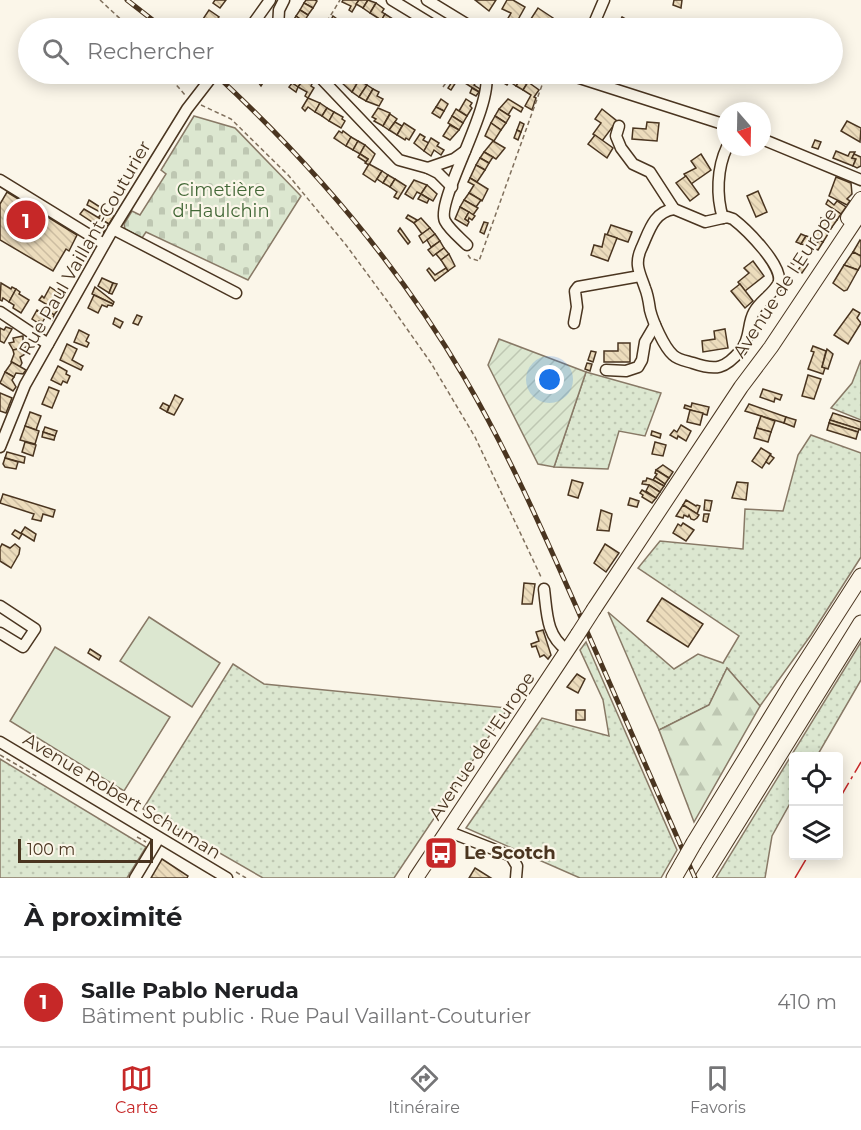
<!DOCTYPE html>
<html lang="fr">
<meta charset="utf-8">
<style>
body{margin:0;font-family:Montserrat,sans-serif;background:#f6f6f6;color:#202124}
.controls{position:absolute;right:18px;bottom:18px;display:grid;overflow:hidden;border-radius:6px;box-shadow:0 3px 15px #0003}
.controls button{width:54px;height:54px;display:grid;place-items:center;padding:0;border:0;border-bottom:2px solid #e0e0e0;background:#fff;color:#202124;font:30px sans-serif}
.compass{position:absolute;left:717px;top:102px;width:54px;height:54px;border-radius:50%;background:#fff;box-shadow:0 3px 15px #0003;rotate:160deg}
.scale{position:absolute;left:18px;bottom:15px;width:135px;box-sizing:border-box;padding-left:6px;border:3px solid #4a3520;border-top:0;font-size:16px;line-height:21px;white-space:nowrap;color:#4a3520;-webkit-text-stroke:4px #fbf6e9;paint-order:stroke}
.you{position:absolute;left:550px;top:380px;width:21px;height:21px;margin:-15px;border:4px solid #fff;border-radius:50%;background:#1a73e8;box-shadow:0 0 0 9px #1a73e833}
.badge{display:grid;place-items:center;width:39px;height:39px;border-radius:50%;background:#c62828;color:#fff;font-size:20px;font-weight:700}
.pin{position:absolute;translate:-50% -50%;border:3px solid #fff;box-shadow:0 2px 6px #0006}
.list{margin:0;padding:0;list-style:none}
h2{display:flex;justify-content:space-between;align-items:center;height:78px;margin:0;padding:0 24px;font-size:26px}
h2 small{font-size:20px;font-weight:400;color:#757577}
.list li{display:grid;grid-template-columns:39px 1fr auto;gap:18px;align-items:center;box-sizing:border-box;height:90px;padding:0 24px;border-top:2px solid #e0e0e0}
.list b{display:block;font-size:22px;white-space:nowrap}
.list p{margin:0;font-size:20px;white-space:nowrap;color:#757577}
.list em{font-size:20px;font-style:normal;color:#757577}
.icon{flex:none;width:33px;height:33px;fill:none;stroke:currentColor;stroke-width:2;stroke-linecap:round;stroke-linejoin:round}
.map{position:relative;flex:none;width:861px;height:878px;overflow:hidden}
.search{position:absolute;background:#fff;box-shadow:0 3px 15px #0003;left:18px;right:18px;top:18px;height:66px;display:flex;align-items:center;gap:15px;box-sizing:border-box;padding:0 21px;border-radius:33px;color:#757577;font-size:22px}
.sheet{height:168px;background:#fff}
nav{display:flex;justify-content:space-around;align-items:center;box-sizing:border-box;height:84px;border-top:2px solid #e0e0e0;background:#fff;font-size:16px;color:#757577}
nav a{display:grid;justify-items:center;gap:3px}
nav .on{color:#c62828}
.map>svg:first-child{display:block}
.grass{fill:url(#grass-dots);stroke:#887966;stroke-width:1.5}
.forest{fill:url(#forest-firs);stroke:#887966;stroke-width:1.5}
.cemetery{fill:url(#cemetery-stones);stroke:#887966;stroke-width:1.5}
.garden{fill:url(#garden-furrows);stroke:#887966;stroke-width:1.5}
.pitch{fill:#dce7d0;stroke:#887966;stroke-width:1.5}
.building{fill:url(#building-back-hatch);stroke:#4a3520;stroke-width:1.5}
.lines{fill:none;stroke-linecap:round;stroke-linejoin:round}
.minor-casing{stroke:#4a3520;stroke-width:13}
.major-casing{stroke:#4a3520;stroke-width:16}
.highway-casing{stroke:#4a3520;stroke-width:17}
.path{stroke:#7f6f5c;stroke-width:1.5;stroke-dasharray:4.5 3;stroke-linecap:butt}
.minor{stroke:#fbf6e9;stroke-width:10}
.major{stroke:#fbf6e9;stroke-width:14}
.highway{stroke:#fbf6e9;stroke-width:15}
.rail-casing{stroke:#4a3520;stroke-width:5}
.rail{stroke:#fbf6e9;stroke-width:3;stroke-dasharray:9;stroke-linecap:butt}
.major-bridge-casing{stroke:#4a3520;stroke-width:16;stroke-linecap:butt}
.highway-bridge-casing{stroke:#4a3520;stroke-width:17;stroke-linecap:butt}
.major-bridge{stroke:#fbf6e9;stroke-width:14}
.highway-bridge{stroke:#fbf6e9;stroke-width:15}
.power{stroke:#c62828;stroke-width:1.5;stroke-dasharray:21 4.5 3 4.5;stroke-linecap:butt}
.labels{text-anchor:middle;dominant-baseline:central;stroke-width:4.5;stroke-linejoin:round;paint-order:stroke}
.park-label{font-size:18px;fill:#436837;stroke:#fbf6e9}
.street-label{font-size:18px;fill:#4a3520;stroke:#fbf6e9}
.poi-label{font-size:18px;font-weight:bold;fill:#4a3520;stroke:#fbf6e9;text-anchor:start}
</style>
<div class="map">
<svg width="861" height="878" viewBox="0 0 861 878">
<defs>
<pattern id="grass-dots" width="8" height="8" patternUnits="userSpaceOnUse" patternTransform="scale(1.5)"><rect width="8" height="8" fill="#dce7d0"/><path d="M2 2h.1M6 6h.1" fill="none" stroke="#bec7b2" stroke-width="1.8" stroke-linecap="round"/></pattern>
<pattern id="forest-firs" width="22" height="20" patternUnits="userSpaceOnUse" patternTransform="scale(1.5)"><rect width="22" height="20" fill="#dce7d0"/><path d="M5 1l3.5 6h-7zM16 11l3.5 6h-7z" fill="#bec7b2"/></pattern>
<pattern id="cemetery-stones" width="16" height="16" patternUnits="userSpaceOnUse" patternTransform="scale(1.5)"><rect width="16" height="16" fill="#dce7d0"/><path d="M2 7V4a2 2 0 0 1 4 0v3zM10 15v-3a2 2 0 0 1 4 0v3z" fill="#bec7b2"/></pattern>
<pattern id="garden-furrows" width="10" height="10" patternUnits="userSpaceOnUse" patternTransform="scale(1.5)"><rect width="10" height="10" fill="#dce7d0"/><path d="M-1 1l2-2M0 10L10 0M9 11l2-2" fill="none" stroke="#bec7b2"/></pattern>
<pattern id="building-back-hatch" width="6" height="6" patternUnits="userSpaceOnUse" patternTransform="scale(1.5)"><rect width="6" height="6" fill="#ecdcbc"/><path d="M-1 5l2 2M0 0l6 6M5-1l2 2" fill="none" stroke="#ccbda1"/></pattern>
</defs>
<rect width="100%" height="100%" fill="#fbf6e9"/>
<!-- grass -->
<g class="grass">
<polygon points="861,360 861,420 831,408 852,383"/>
<polygon points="586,372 661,393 645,436 619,431 608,469 554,467"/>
<polygon points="811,435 861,453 861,557 811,635 760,706 727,668 709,705 659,730 608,612 674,669 698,654 723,663 739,636 638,568 660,541 743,549 745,509 783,511 798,455"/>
<polygon points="586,642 677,850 661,878 580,878 466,828 542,718 609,736 603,700 580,650"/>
<polygon points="861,642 861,680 817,756 794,756 793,798 772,836 765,878 716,878"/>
<polygon points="233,664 264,684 508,708 394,878 263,878 143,809"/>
<polygon points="0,759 146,847 127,878 0,878"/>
</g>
<!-- forest -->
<polygon class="forest" points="727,668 760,706 694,822 659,730 709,705"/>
<!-- cemetery -->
<polygon class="cemetery" points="194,116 235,128 301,196 248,280 146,232 142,238 125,229 124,224 132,211 140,215 166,174 161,170"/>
<!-- garden -->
<polygon class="garden" points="499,339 586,372 554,467 538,464 488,365"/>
<!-- pitch -->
<g class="pitch">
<polygon points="149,617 220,663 192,707 120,661"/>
<polygon points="55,647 170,717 124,791 10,721"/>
</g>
<!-- building -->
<g class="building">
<polygon points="215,0 226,0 220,8 213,3"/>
<polygon points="306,0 315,0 317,1 313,8 304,3"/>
<polygon points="343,0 359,0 352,12 349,10 351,6 342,2"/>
<polygon points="359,0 368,0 363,8 356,4"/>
<polygon points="368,0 376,3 370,13 363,8"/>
<polygon points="475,0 496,0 489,11"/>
<polygon points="507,0 513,0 525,7 515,25 507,20 511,13 502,9"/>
<polygon points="674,0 682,0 681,8 673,5"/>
<polygon points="304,3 313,8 308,15 300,10"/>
<polygon points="376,3 384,9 382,12 385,14 381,21 377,19 378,18 370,13"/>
<polygon points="538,8 553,18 548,28 537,23 534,28 525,28"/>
<polygon points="209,10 219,17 212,25 216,28 204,28 199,25"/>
<polygon points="300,10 308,15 304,22 296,16"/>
<polygon points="385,14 396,21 392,28 381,21"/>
<polygon points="296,16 304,22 300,28 292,28 294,26 291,24"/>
<polygon points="333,16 344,24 342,27 331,20"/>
<polygon points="622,17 631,22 628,28 614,28 615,26 617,27"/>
<polygon points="396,21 403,25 401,28 392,28"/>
<polygon points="272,74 288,74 285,79 277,74 275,78 271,76"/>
<polygon points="277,74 285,79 283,82 275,78"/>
<polygon points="288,74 297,74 292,83 285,79"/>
<polygon points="297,74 304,79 298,87 292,83"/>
<polygon points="348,74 353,74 360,79 352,92 342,83"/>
<polygon points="457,74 471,75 465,83 458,79 451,90 448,88"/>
<polygon points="497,74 514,74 507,85 502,82 504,78"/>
<polygon points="514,74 522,77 516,86 509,81"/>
<polygon points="628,74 644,74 641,81"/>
<polygon points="471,75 478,80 474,85 480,89 479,92 465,83"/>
<polygon points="261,76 266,78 261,86 258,82"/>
<polygon points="522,77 528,82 523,90 516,86"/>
<polygon points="304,79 312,84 311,86 314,88 308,98 305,96 307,92 298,87"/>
<polygon points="359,80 367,85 359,97 352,92"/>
<polygon points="528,82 539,90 534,97 536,98 532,110 525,106 531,95 523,90"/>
<polygon points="292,83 298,87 296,92 289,87"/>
<polygon points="367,85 373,89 366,101 359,97"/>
<polygon points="472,88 479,92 476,96 470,93"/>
<polygon points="373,89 379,92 377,96 383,99 379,106 366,101"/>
<polygon points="308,98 320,103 315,112 308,107 305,111 302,108"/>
<polygon points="441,99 448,104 444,111 436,107"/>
<polygon points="466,99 472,103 470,106 472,108 467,116 459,111"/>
<polygon points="508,99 523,108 521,112 513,107 508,115 499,109"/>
<polygon points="320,103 327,108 322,116 315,112"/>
<polygon points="436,107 444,111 440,118 432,113"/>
<polygon points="327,108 334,112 329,121 322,116"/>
<polygon points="378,108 390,113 383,126 374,121 376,119 372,117"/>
<polygon points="456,109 467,116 463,123 452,116"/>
<polygon points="499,109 510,116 506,123 495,116"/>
<polygon points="602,109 617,121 602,141 593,134 601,123 595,119"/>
<polygon points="334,112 343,117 342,119 345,121 341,128 329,121"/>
<polygon points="390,114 397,119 389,130 383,126"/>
<polygon points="452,116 463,123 459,130 448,123"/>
<polygon points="495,116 506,123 501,130 491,123"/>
<polygon points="847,121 861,128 860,142 841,131"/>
<polygon points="395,122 402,126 397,135 389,130"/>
<polygon points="520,122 524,124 521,132 517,130"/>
<polygon points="647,122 659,123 657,141 632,139 633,128 646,129"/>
<polygon points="404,123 415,130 409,140 406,138 405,140 397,135"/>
<polygon points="491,123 501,130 494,141 485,136"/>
<polygon points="450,125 459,130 450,140 443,136"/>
<polygon points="517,130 521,132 518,140 514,138"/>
<polygon points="339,131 342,133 343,131 351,137 346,146 334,138"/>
<polygon points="420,134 425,137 423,140 429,143 424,151 414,143"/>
<polygon points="595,135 613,148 607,158 588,144"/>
<polygon points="351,137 358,141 353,150 346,146"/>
<polygon points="431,138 439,143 437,146 444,150 441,155 434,150 431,156 424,151"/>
<polygon points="815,140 821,142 818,149 812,147"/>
<polygon points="358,141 365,145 360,154 353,150"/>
<polygon points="493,141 505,148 496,159 484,152"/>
<polygon points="365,145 375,154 369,165 365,163 368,159 360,154"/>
<polygon points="836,151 848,156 850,152 855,152 852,158 856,159 853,166 833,158"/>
<polygon points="484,152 493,157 489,163 480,158"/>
<polygon points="360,154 368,159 366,162 358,157"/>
<polygon points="701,154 711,170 691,184 684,174 696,168 691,161"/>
<polygon points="854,154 861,157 861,166 857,168 853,166 856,159 852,158"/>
<polygon points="480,158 489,163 485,170 476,165"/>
<polygon points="369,164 382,171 375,182 363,174"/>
<polygon points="476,165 485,170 477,182 470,178"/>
<polygon points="382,171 388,175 383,183 377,179"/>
<polygon points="388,175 395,179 390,187 383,183"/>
<polygon points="686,176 699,194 690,201 676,183"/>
<polygon points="836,177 851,183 852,194 847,199 850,201 847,205 829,196"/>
<polygon points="470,178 488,189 482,201 469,193 474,185 468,182"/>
<polygon points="395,179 406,186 398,199 394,197 397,192 390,187"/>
<polygon points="414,180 427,185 421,194 417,192 413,199 405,194"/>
<polygon points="427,185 437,194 433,201 421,194"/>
<polygon points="758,191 767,212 756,217 747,196"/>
<polygon points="7,192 77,235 69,251 66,249 53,271 0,240 0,204"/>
<polygon points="469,193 481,200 476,207 464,200"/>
<polygon points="421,194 429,199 427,203 418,199"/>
<polygon points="89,200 114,216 109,224 98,218 102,213 87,205"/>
<polygon points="464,200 478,208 473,215 460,207"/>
<polygon points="828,200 834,205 837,201 846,207 841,214 826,204"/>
<polygon points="460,207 469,212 465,219 469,222 467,226 455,219"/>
<polygon points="832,208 841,214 837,220 828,215"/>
<polygon points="84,209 109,224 102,235 92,229 95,224 80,214"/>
<polygon points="469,212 475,216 472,220 469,218 468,221 465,219"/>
<polygon points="408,215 417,220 414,223 406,218"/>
<polygon points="828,215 837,220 832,227 821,219 821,218 825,220"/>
<polygon points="421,218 430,228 422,234 414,223"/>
<polygon points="824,221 832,227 828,234 818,227"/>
<polygon points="484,222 488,223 484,234 480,232"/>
<polygon points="611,225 632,232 628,242 607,235"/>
<polygon points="400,228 410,242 408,244 398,231"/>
<polygon points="430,228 435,234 423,243 419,236"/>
<polygon points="822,230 828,234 823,242 813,238 817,231 821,233"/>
<polygon points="435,234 440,241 431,247 427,240"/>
<polygon points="605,234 617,238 608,261 591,255 594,245 602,247"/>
<polygon points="801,234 806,236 801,244 796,242"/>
<polygon points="806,236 810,237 805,245 801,244"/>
<polygon points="810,237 815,239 809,247 805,245"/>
<polygon points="815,239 819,240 814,248 809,247"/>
<polygon points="819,240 823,242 818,250 814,248"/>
<polygon points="860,240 861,241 861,256 853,252"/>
<polygon points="440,241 444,248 433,256 428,250"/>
<polygon points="444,248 449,254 441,260 436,254"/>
<polygon points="853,252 861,256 861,265 858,270 844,265"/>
<polygon points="449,254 455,266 448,271 441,260"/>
<polygon points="753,261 764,276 745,291 738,282 749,273 744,268"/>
<polygon points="804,262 808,264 802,273 798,270"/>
<polygon points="844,265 858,270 847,290 844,291 833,283"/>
<polygon points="429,268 435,275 446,268 448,271 435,281 427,270"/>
<polygon points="102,278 113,283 109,293 98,286"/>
<polygon points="1,283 11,289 12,287 16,289 9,302 3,298 2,301 0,300"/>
<polygon points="113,283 117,284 112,294 109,293"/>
<polygon points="740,284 753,301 745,308 731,291"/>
<polygon points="50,287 62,295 57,303 54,301 51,307 39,300 42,296 44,298"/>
<polygon points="95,287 114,302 113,304 92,294"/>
<polygon points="16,289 20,292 19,294 29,300 21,313 13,308 14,305 9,302"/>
<polygon points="94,295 113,304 112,306 108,305 107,307 102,305 98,313 88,308"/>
<polygon points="48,306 57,311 54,315 46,310"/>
<polygon points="45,308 54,315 52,320 46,316 42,323 39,321 38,323 32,319 37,310 42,313"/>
<polygon points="853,309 860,313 857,318 861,323 848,344 834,335"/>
<polygon points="137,315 142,317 138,325 133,323"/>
<polygon points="115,318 123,322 120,328 113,324"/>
<polygon points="6,327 12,329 4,343 0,341 0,328 4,330"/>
<polygon points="725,329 728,348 703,352 702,341 715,339 714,331"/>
<polygon points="79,330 89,335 86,341 89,343 87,347 74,342"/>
<polygon points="23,336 23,342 26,342 28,347 13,350 9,343 14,342 13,338"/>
<polygon points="618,343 630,343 630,362 604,362 604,351 618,351"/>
<polygon points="67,344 77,349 72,360 83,366 81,370 60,360"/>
<polygon points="813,346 826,351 822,367 825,368 823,374 808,369 814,352 811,351"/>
<polygon points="28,347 27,353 20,357 22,363 20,367 11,362 14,354 13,350"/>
<polygon points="827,349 833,354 828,369 822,367"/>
<polygon points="591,351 596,352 593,362 588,360"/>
<polygon points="12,362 26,370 23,374 16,373 14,377 5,372"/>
<polygon points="587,363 592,364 590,371 585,369"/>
<polygon points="58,366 67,371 66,374 70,376 67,383 63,381 61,385 51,380"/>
<polygon points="5,372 14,377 12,380 16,387 13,391 0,383"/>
<polygon points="808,375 821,379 814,399 802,396"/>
<polygon points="49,387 59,391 52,408 42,404"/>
<polygon points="763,389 782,395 780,400 775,398 774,402 760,397"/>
<polygon points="0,393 12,398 6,413 0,411"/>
<polygon points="175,395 183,399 174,415 167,412"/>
<polygon points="163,403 169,406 167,412 160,408"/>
<polygon points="692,403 709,407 707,415 684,408 685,405 691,407"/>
<polygon points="749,404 786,417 784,423 745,411"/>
<polygon points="690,410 703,413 700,425 687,422"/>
<polygon points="30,412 41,416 36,430 25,426"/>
<polygon points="833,413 861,422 861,430 830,420"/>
<polygon points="761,416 775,421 771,432 757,428"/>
<polygon points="786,417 796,420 794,427 784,423"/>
<polygon points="830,420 859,429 858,432 829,423"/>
<polygon points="829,423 858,432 856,439 827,430"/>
<polygon points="681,425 691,431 686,441 678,436 677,439 670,435 674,430 677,432"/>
<polygon points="25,426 39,431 35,444 20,440"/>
<polygon points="45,427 57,431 55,436 43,432"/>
<polygon points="757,428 771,432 768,442 754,438"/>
<polygon points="652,431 661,434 660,438 651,435"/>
<polygon points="43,432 55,436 54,440 42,437"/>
<polygon points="25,442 36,445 33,456 22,452"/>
<polygon points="655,442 666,445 663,456 652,454"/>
<polygon points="761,448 771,454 762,468 752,461"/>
<polygon points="7,452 25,457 24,463 5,458"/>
<polygon points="770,455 774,458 769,464 766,462"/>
<polygon points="5,458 18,462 16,469 5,467 3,464"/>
<polygon points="663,465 673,472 669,478 656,470"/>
<polygon points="656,470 669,478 665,484 655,477 657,474 655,473"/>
<polygon points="655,477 665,484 664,486 653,480"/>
<polygon points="647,478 653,480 664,486 660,492 649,485 642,484 643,481 646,481"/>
<polygon points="572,480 583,483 578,498 568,495"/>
<polygon points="737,482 748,483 746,500 732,498"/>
<polygon points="649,485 660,492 656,498 646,491"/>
<polygon points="642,490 656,498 652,503 642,497 643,495 640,493"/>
<polygon points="3,494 55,510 53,517 43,514 41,521 32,519 34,514 0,503"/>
<polygon points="630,498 639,501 637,507 628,505"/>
<polygon points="686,500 696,506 697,505 700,506 697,514 683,505"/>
<polygon points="705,500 712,501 710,511 704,510"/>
<polygon points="683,505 699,515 697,518 694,520 691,519 689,515 688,517 684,515 683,518 676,516"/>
<polygon points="601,510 612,514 609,531 597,530"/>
<polygon points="704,514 709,514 707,522 703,521"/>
<polygon points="683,523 694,530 686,541 673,533 678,524 681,526"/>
<polygon points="25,527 36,534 34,541 21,533"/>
<polygon points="15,530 22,534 19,539 12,534"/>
<polygon points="2,544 10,548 15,544 20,548 19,554 11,568 0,561 0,548"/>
<polygon points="605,544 619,553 606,572 594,563"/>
<polygon points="524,583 535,584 532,604 522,604"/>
<polygon points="662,598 703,624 688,647 647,621"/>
<polygon points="543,630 551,655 548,659 544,655 540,657 536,646 532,647 531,644 539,641 536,632"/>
<polygon points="90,649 101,656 99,660 88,653"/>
<polygon points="577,674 585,679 578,693 567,687"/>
<rect x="576" y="710" width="9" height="10"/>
<polygon points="162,859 188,876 187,878 151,878"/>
<polygon points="475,868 491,878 469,878"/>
</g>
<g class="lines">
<defs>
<g id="minor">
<polyline points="392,0 438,28"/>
<polyline points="427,0 473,28"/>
<polyline points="250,28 270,0"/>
<polyline points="278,28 279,10 284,0"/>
<polyline points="592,28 604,0"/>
<polyline points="317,74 399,160 428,168 454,159 465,151"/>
<polyline points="567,74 726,125"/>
<polyline points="619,126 616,136 621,148 633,164 650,172 674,209"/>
<polyline points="762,139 861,180"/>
<polyline points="428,168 438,173 452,187"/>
<polyline points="0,180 104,244"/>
<path d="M 674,209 L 705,222 L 727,217 L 733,219 C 746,229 786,268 778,284 C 772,295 760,301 754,312 C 747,324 751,338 741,350 C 725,369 716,371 693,363 C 687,361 678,360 673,355 C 664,347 653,322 650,310 C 649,303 648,295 645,288 C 640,273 634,265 641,249 C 649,232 653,212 674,209 Z"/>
<path d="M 723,218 C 716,196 717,168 727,147"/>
<polyline points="113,229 236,293"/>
<path d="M 467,245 C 460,238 449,229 445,221 C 435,201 493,108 486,74"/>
<polyline points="0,312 48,344"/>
<polyline points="574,323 577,307 575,291 578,287 640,276"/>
<polyline points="606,370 626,371 638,367 642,360 645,342 655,325"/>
<polyline points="0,447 25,385 113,229 187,109 214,74"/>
<path d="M 544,589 C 547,612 546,636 567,650"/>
<polyline points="0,606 35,629 23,647 0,633"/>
<polyline points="0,742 227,878"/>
<polyline points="447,831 511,856 517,866 516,878"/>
<polyline points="135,878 159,838"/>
</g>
<g id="major">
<polyline points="848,218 861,199"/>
<polyline points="594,609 741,387 771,347 861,212"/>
<polyline points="416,878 578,634"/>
</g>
<g id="highway">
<polyline points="694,843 791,685 861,576"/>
<polyline points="674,878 682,864"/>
<polyline points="703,878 861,623"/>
</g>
</defs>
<!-- minor casing -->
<use href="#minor" class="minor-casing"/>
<!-- major casing -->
<use href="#major" class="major-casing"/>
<!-- highway casing -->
<use href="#highway" class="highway-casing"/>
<!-- path -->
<g class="path">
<polyline points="100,0 130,28"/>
<polyline points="323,28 340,0"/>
<polyline points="167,74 185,95"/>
<polyline points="443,87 452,74"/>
<polyline points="201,105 231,119 289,176 346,245 388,302 431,363 475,437 542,579"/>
<polyline points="468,255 470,258 479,261 546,74"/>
<polyline points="0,755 38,777"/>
<polyline points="137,837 146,842"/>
<polyline points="236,872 246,878"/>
</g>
<!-- minor -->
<use href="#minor" class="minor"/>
<!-- major -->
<use href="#major" class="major"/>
<!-- highway -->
<use href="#highway" class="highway"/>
<defs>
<g id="rail">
<polyline points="127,0 163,28"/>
<path d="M 215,74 C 311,163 398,264 464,377 C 507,450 541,527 575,604 C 615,695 655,787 695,878"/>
</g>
</defs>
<!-- rail casing -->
<use href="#rail" class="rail-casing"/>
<!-- rail -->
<use href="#rail" class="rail"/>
<defs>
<polyline id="major-bridge" points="578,634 594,609"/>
<polyline id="highway-bridge" points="682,864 694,843"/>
</defs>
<!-- major-bridge casing -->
<use href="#major-bridge" class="major-bridge-casing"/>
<!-- highway-bridge casing -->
<use href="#highway-bridge" class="highway-bridge-casing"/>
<!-- major-bridge -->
<use href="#major-bridge" class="major-bridge"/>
<!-- highway-bridge -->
<use href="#highway-bridge" class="highway-bridge"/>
<!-- power -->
<g class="power">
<polyline points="838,801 861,762"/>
<polyline points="795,878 808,856"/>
</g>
</g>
<!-- icons -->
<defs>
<symbol id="bus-square" viewBox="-11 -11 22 22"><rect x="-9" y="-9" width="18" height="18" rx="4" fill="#c62828" stroke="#fbf6e9"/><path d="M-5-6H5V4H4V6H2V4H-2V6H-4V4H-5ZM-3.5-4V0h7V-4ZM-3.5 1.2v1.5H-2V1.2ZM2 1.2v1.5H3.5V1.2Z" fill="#fff"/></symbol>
</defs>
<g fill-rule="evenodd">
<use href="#bus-square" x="422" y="834" width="38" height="38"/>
</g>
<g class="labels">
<!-- park labels -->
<g class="park-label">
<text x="221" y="190">Cimetière<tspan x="221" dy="21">d'Haulchin</tspan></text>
</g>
<!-- street labels -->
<g class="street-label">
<text transform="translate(85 248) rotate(-60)">Rue Paul Vaillant-Couturier</text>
<text transform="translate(785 283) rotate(-57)">Avenue de l'Europe</text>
<text transform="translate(482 746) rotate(-56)">Avenue de l'Europe</text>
<text transform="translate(122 796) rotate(31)">Avenue Robert Schuman</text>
</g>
<!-- poi labels -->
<g class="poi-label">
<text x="464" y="853">Le Scotch</text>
</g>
</g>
</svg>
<div class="controls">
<button><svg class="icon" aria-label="locate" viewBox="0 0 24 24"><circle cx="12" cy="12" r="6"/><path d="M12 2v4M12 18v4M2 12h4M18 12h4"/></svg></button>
<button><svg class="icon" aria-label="layers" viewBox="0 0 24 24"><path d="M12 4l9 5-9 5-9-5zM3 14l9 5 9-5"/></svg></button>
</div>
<svg class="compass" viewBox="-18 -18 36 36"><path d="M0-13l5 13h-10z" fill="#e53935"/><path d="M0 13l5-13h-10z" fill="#757577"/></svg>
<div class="scale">100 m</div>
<div class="you"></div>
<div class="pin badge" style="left:26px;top:220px">1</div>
<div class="search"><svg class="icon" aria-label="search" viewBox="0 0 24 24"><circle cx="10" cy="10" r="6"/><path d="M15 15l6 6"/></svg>Rechercher</div>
</div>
<section class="sheet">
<h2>À proximité<small></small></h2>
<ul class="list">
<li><span class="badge">1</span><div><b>Salle Pablo Neruda</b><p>Bâtiment public · Rue Paul Vaillant-Couturier</p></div><em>410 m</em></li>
</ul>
</section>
<nav>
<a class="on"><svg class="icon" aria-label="map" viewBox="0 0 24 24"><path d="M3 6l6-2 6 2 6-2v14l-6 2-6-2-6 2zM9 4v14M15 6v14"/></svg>Carte</a>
<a><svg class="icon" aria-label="directions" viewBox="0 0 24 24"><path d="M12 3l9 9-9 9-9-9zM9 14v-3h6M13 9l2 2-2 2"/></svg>Itinéraire</a>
<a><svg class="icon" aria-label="saved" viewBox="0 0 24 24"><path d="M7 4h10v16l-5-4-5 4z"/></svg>Favoris</a>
</nav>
